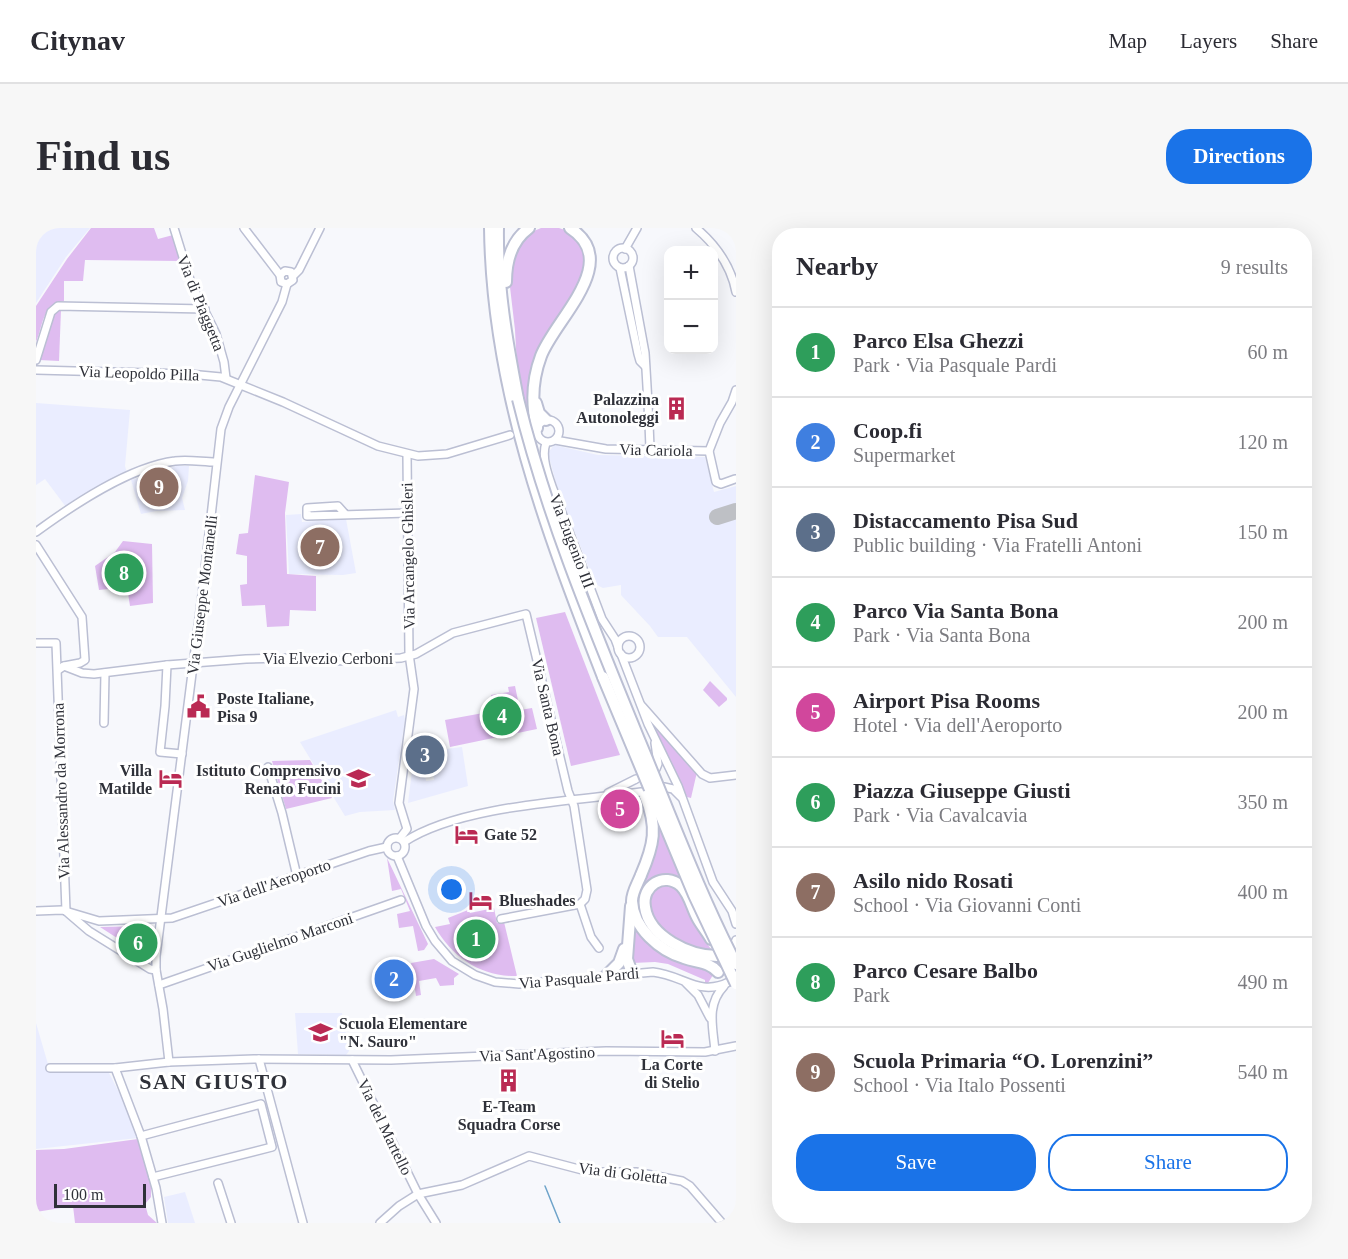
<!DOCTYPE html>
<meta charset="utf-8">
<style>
body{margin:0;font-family:"Times New Roman",serif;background:#f7f7f7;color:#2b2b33}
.controls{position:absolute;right:18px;top:18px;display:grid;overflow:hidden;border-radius:12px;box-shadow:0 6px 24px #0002}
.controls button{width:54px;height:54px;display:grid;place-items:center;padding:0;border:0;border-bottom:2px solid #e1e1e2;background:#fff;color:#2b2b33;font:30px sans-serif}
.scale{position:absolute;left:18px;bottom:15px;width:92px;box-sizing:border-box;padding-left:6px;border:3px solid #2f3139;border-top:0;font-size:16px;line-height:21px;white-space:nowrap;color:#2f3139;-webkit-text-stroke:4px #fff;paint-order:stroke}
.you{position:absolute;left:416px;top:662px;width:21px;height:21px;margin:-15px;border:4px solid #fff;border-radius:50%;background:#1a73e8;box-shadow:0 0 0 9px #1a73e833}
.badge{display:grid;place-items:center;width:39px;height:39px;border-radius:50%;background:#1a73e8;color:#fff;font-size:20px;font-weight:700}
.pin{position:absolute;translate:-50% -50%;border:3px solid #fff;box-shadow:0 2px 6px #0006}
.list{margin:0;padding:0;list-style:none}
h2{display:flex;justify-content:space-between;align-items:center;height:78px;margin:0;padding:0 24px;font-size:26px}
h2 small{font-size:20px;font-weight:400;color:#7c7c81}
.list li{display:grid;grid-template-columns:39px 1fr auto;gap:18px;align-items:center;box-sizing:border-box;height:90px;padding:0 24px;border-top:2px solid #e1e1e2}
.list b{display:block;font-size:22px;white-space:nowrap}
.list p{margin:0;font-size:20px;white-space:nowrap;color:#7c7c81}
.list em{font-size:20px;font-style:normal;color:#7c7c81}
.actions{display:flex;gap:12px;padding:18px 24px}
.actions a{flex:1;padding:14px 0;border:2px solid #1a73e8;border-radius:24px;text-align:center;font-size:21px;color:#1a73e8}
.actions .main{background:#1a73e8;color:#fff}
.map{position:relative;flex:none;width:700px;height:995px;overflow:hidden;border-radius:24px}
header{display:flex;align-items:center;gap:36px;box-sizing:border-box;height:84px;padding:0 30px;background:#fff;border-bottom:2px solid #e1e1e2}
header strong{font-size:28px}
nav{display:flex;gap:33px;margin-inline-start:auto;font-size:21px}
.intro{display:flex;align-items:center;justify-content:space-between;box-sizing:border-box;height:144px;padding:0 36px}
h1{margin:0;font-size:42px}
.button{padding:15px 27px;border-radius:24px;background:#1a73e8;color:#fff;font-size:21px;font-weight:700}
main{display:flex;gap:36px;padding:0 36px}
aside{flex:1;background:#fff;border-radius:24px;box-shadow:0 6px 24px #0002}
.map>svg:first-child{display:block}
.built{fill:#eaedff}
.green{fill:#dfbcf0}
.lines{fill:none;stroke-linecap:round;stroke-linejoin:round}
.stream{stroke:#6fa4ca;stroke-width:1.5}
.taxiway{stroke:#bec0c5;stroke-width:16}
.minor-casing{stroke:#bbbfd3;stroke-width:10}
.highway-casing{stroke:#bbbfd3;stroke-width:14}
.minor{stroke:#fff;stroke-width:7}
.highway{stroke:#fff;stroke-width:10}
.rail{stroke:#86888e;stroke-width:1.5;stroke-dasharray:9 4.5;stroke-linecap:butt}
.highway-bridge-casing{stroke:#bbbfd3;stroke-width:14;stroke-linecap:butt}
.highway-bridge{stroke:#fff;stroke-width:10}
.labels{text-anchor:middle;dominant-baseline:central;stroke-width:6;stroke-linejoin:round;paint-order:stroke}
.street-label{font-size:16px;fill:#2f3139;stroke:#fff}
.poi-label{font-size:16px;font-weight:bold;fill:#2f3139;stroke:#fff;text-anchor:start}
.district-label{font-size:22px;font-weight:bold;letter-spacing:1.5px;fill:#2f3139;stroke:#fff}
</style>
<header>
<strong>Citynav</strong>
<nav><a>Map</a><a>Layers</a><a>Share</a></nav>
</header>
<div class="intro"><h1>Find us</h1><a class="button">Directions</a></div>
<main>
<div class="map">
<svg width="700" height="995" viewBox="0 0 700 995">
<rect width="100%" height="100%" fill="#f7f8fc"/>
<!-- built -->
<g class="built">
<polygon points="0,0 54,0 30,29 0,75"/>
<polygon points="0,175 94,182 89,238 91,245 56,261 30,279 9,251 0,257"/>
<polygon points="518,217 562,227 669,229 678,264 700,258 700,469 651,409 622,409 614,398 585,367 585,357 567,360 559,356 520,255 512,225"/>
<polygon points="140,238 153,238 152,253 146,270 149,282 120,283 105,286 95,252"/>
<polygon points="265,286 266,294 310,291 320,345 307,347 253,346 250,287"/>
<polygon points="360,482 362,489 368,487 369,491 357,573 359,582 324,584 309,588 264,514"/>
<polygon points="426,519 432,558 372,575 376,543 388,541 390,553 398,552 396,535 402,534 401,522"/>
<polygon points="259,785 306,785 313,823 310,827 262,826"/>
<polygon points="0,795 14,843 73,845 90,878 102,910 0,921"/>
<polygon points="149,964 159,995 132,995 128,969"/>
</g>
<!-- green -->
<g class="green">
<path d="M 55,0 L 118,0 L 122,11 L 137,7 L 145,33 L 49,32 L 47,53 L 28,53 L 28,73 C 6,75 7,99 0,114 L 0,78 L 31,31 Z"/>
<polygon points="505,0 523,0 532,3 541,10 549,26 546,57 504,121 495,200 481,139 479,102 474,59 477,29 483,15 498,3"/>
<polygon points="25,82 23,133 3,132 17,86"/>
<polygon points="219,247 253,254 249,285 251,346 280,348 280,383 254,382 253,398 231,399 229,377 206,378 204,357 211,356 211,328 200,326 203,306 212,305"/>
<polygon points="87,313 116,316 117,375 94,378 91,359 63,362 59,338 79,324"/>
<polygon points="529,384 584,527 535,538 500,390"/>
<polygon points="674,453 691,470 691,472 683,479 667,462"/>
<polygon points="479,458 484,482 496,480 501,501 414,519 409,492 458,483 455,467 473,464 472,459"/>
<polygon points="615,492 625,501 628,509 661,544 655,570 651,569"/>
<polygon points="274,532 296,570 250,581 236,533"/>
<path d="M 621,590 C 629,611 639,631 645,651 C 654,676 659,703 677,723 L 675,740 L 677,747 L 672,755 L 669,755 L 669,752 L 632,736 L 619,734 L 596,735 L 597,686 Z"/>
<polygon points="351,630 392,716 388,722 382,723 377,698 363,700 361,686 374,683 365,661 356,663"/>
<path d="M 458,680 L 461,695 L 468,694 L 481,748 C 445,749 416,729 399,699 L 414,696 L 412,690 L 432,682 L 434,685 Z"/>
<path d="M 110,698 L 116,702 C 118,710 118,725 112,730 L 64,699 Z"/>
<polygon points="398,731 423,746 418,750 418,757 404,758 400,750 383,753 385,767 380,768 375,735"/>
<polygon points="102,911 115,958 115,969 109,976 112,987 121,995 39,995 37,978 0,984 0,922 28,921"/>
</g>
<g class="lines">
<!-- stream -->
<polyline class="stream" points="509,958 524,995"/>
<!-- taxiway -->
<polyline class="taxiway" points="681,289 700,283"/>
<defs>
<g id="minor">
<polyline points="138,0 155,55 180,106 188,134 190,150"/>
<polyline points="208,0 244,47 245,54 251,56"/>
<path d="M 660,0 C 680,17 695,38 700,64"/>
<circle cx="587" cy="30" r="10"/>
<polyline points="589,21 601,0"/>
<path d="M 593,38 L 609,125 C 611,157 613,189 614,221"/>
<polyline points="584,40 602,126 604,133 609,138"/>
<polyline points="244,47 249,43 255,44 257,52 251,56"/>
<polyline points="257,48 263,42 284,0"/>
<polyline points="0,132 15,84 22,78 169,81"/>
<polyline points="0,142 153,146 185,149 247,174 342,218 382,228 411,226 474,207"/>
<circle cx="512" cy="203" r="11"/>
<polyline points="519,212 570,221 673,223 684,195 696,174 700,162"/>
<path d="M 510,215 C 505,229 512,247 517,261 L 566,391 L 579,411 L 582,419"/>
<polyline points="673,223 680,254 685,256 699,251"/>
<polyline points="310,287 302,278 271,280 271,288 372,285"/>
<path d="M 0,304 C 37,277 93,239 139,233 C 152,231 167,234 180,234"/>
<polyline points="0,317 46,389 49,432 44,435 28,438"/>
<circle cx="593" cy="419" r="11"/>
<polyline points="0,415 20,415 30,683"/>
<polyline points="585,426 612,496 642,558 677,654 696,683 700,696"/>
<polyline points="131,437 129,478 124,524 146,526"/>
<polyline points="22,442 28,438 46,445 58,446 131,437 210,431 247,430 298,433 365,430 380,426 417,405 490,386 532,563 538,578 551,662 549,671 544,676 465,691"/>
<polyline points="606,478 666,546 674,550 700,547"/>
<polyline points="68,495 69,445"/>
<polyline points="619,515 622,536 620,541"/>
<polyline points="232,539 246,585 261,648"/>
<polyline points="628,559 637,561 645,569"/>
<polyline points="572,565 600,551"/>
<circle cx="360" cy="619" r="9"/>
<polyline points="364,610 371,601 363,575 378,461 373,426 371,227"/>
<path d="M 368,614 C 424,577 538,573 605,564"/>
<path d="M 361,628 L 390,698 L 399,713 L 416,733 L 439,747 L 459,754 L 483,756 L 617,744 C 647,747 663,769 693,754"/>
<polyline points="544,676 555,709 563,720"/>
<polyline points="0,683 26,682 63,693 136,690 333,623 351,619"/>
<polyline points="32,685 53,703 114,741 120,742"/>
<polyline points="696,723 700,712"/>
<polyline points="650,755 662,767 674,790"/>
<polyline points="123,757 365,672"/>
<path d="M 679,823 C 677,799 670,777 688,758"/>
<polyline points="223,831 267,995"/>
<polyline points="316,832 382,966 400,995"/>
<polyline points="133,834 127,781 120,742 120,728 166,367 185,201 193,179 246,74 251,56"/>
<polyline points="14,840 79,840 133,834 218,831 355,832 570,823 669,824 700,818"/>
<polyline points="79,840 105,908 120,960 126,995"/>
<polyline points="105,908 225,876 236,919 117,949"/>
<polyline points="182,955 195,995"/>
<polyline points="344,995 363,978 382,966 426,957 493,928 554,944 600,944 646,953 654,958 686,995"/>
</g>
<g id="highway">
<path d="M 454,0 C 456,160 510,302 567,449"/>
<path d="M 462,0 C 461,58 471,114 482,171"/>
<path d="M 470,54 C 470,33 475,13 493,0"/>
<polyline points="500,175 503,185 510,192"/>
<path d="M 501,200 C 495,175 496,152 505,128 C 519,91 587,34 534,0"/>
<path d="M 605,647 C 602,655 596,664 596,673 C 597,700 624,723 648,730 C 661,735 672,733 682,744"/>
<polyline points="595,678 591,731 596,745"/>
<path d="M 675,711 C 671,704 666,698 662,691 C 656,681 654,667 645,658 C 628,643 605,658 609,679 C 613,709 654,728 681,728"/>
<polyline points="570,748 583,735 588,721"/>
</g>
</defs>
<!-- minor casing -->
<use href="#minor" class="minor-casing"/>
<!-- highway casing -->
<use href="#highway" class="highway-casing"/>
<!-- minor -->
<use href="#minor" class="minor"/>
<!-- highway -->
<use href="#highway" class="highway"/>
<!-- rail -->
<polyline class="rail" points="0,8 5,0"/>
<defs>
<g id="highway-bridge">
<path d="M 482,171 C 511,289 558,401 604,514 C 635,588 663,664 700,736"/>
<polyline points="567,449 658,667 700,756"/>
<path d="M 605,647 C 618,617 622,599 609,568"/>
</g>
</defs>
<!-- highway-bridge casing -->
<use href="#highway-bridge" class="highway-bridge-casing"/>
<!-- highway-bridge -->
<use href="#highway-bridge" class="highway-bridge"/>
</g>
<!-- icons -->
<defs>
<symbol id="building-bare" viewBox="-9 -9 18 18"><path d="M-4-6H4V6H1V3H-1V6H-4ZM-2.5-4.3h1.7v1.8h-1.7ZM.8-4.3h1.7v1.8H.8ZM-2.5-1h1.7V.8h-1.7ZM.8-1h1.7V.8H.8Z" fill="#ba2a53" stroke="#fff" stroke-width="2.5" paint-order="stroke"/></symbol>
<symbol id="civic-bare" viewBox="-9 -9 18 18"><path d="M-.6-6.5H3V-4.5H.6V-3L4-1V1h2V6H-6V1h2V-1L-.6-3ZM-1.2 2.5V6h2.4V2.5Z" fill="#ba2a53" stroke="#fff" stroke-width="2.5" paint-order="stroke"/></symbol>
<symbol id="hotel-bare" viewBox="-9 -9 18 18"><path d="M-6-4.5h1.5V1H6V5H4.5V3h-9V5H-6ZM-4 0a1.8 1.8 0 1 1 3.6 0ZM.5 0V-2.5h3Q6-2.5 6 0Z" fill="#ba2a53" stroke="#fff" stroke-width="2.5" paint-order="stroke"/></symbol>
<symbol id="school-bare" viewBox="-9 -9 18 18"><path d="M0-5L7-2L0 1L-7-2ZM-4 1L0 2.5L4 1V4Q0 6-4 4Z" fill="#ba2a53" stroke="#fff" stroke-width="2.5" paint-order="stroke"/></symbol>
</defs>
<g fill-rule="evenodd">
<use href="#building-bare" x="624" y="164" width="33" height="33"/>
<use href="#civic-bare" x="146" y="462" width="33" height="33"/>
<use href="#hotel-bare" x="118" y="534" width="33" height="33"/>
<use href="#school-bare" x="306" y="534" width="33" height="33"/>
<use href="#hotel-bare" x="414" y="590" width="33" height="33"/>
<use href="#hotel-bare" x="428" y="656" width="33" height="33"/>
<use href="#school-bare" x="268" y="788" width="33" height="33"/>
<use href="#hotel-bare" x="620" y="794" width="33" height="33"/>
<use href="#building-bare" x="456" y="836" width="33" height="33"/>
</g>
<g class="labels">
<!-- street labels -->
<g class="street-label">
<text transform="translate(165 75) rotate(68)">Via di Piaggetta</text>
<text transform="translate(103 145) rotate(2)">Via Leopoldo Pilla</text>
<text transform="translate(620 222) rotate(1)">Via Cariola</text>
<text transform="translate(536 313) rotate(69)">Via Eugenio III</text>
<text transform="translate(372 328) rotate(-91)">Via Arcangelo Ghisleri</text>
<text transform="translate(166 367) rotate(-83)">Via Giuseppe Montanelli</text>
<text x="292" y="430">Via Elvezio Cerboni</text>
<text transform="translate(512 479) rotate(77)">Via Santa Bona</text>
<text transform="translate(25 563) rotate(-92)">Via Alessandro da Morrona</text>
<text transform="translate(238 655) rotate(-19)">Via dell'Aeroporto</text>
<text transform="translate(244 714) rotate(-19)">Via Guglielmo Marconi</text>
<text transform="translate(543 750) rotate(-5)">Via Pasquale Pardi</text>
<text transform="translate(501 826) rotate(-2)">Via Sant'Agostino</text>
<text transform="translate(349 899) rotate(64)">Via del Martello</text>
<text transform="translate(587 945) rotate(7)">Via di Goletta</text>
</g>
<!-- poi labels -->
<g class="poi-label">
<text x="623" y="171" text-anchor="end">Palazzina<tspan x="623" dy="18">Autonoleggi</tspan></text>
<text x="181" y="470">Poste Italiane,<tspan x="181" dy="18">Pisa 9</tspan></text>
<text x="116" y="542" text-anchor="end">Villa<tspan x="116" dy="18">Matilde</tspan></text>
<text x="305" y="542" text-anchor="end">Istituto Comprensivo<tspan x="305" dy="18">Renato Fucini</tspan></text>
<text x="448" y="606">Gate 52</text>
<text x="463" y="672">Blueshades</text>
<text x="303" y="795">Scuola Elementare<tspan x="303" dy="18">"N. Sauro"</tspan></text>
<text x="636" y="836" text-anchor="middle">La Corte<tspan x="636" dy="18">di Stelio</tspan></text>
<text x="473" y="878" text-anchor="middle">E-Team<tspan x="473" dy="18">Squadra Corse</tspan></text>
</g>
<!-- district labels -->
<g class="district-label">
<text x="178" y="853">SAN GIUSTO</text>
</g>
</g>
</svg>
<div class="controls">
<button>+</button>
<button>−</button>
</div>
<div class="scale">100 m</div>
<div class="you"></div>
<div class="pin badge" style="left:440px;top:711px;background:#2e9e5b">1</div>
<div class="pin badge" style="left:358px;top:751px;background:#3f7fe0">2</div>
<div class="pin badge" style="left:389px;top:527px;background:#5c6f8a">3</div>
<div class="pin badge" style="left:466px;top:488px;background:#2e9e5b">4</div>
<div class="pin badge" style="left:584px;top:581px;background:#d1479c">5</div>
<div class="pin badge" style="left:102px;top:715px;background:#2e9e5b">6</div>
<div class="pin badge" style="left:284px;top:319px;background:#8d6e63">7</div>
<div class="pin badge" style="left:88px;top:345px;background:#2e9e5b">8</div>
<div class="pin badge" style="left:123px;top:259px;background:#8d6e63">9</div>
</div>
<aside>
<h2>Nearby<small>9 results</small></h2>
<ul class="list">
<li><span class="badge" style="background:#2e9e5b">1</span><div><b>Parco Elsa Ghezzi</b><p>Park · Via Pasquale Pardi</p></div><em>60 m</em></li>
<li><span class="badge" style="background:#3f7fe0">2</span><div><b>Coop.fi</b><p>Supermarket</p></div><em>120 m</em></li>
<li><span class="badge" style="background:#5c6f8a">3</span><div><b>Distaccamento Pisa Sud</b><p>Public building · Via Fratelli Antoni</p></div><em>150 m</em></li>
<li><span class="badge" style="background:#2e9e5b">4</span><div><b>Parco Via Santa Bona</b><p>Park · Via Santa Bona</p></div><em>200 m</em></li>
<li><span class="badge" style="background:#d1479c">5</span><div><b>Airport Pisa Rooms</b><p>Hotel · Via dell'Aeroporto</p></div><em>200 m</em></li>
<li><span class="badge" style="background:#2e9e5b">6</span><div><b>Piazza Giuseppe Giusti</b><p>Park · Via Cavalcavia</p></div><em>350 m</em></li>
<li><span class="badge" style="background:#8d6e63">7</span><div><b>Asilo nido Rosati</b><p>School · Via Giovanni Conti</p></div><em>400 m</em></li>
<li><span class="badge" style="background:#2e9e5b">8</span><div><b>Parco Cesare Balbo</b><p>Park</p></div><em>490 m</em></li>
<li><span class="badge" style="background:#8d6e63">9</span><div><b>Scuola Primaria “O. Lorenzini”</b><p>School · Via Italo Possenti</p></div><em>540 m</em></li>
</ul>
<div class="actions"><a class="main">Save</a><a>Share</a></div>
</aside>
</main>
